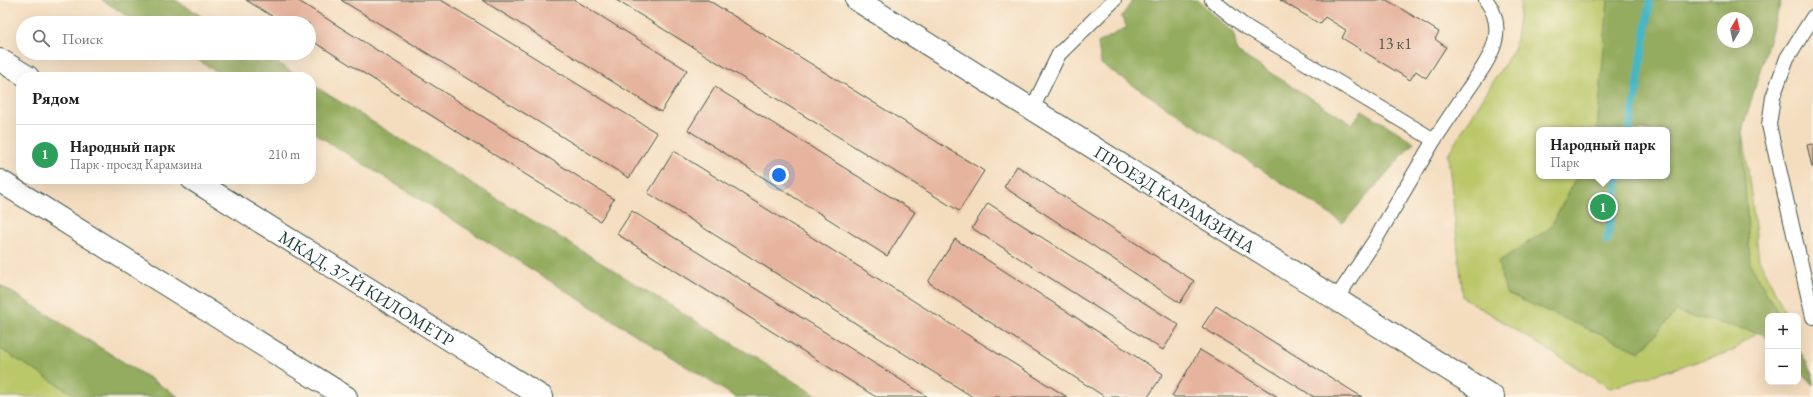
<!DOCTYPE html>
<html lang="ru">
<meta charset="utf-8">
<style>
body{margin:0;font-family:"EB Garamond",serif;background:#f2f2f2;color:#222}
.controls{position:absolute;right:12px;bottom:12px;display:grid;overflow:hidden;border-radius:8px;box-shadow:0 4px 16px #0002}
.controls button{width:36px;height:36px;display:grid;place-items:center;padding:0;border:0;border-bottom:1px solid #e0e0e0;background:#fff;color:#222;font:20px sans-serif}
.compass{position:absolute;left:1717px;top:12px;width:36px;height:36px;border-radius:50%;background:#fff;box-shadow:0 4px 16px #0002;rotate:9deg}
.you{position:absolute;left:779px;top:175px;width:14px;height:14px;margin:-10px;border:3px solid #fff;border-radius:50%;background:#1a73e8;box-shadow:0 0 0 6px #1a73e833}
.badge{display:grid;place-items:center;width:26px;height:26px;border-radius:50%;background:#111827;color:#fff;font-size:13px;font-weight:700}
.pin{position:absolute;translate:-50% -50%;border:2px solid #fff;box-shadow:0 1px 4px #0006}
.popup{position:absolute;left:1536px;top:127px;width:134px;height:52px;box-sizing:border-box;display:grid;place-content:center;border-radius:8px;background:#fff;filter:drop-shadow(0 1px 3px #0005);font-size:13px;white-space:nowrap;color:#767676}
.popup b{font-size:15px;color:#222}
.popup::after{content:'';position:absolute;left:50%;top:100%;margin-left:-8px;border:8px solid transparent;border-top-color:#fff}
.list{margin:0;padding:0;list-style:none}
h2{display:flex;justify-content:space-between;align-items:center;height:52px;margin:0;padding:0 16px;font-size:17px}
h2 small{font-size:13px;font-weight:400;color:#767676}
.list li{display:grid;grid-template-columns:26px 1fr auto;gap:12px;align-items:center;box-sizing:border-box;height:60px;padding:0 16px;border-top:1px solid #e0e0e0}
.list b{display:block;font-size:15px;white-space:nowrap}
.list p{margin:0;font-size:13px;white-space:nowrap;color:#767676}
.list em{font-size:13px;font-style:normal;color:#767676}
.icon{flex:none;width:22px;height:22px;fill:none;stroke:currentColor;stroke-width:2;stroke-linecap:round;stroke-linejoin:round}
.map{position:relative;flex:none;width:1813px;height:397px;overflow:hidden}
.search{position:absolute;background:#fff;box-shadow:0 4px 16px #0002;left:16px;top:16px;width:300px;height:44px;display:flex;align-items:center;gap:10px;box-sizing:border-box;padding:0 14px;border-radius:22px;color:#767676;font-size:15px}
.panel{position:absolute;background:#fff;box-shadow:0 4px 16px #0002;left:16px;top:72px;width:300px;height:112px;border-radius:16px}
.map>svg:first-child{display:block}
.green{fill:#bbc86b;stroke:#6d8250;fill-rule:evenodd}
.forest{fill:#94ac5f;stroke:#5a744a;fill-rule:evenodd}
.lines{fill:none;stroke-linecap:round;stroke-linejoin:round}
.stream{stroke:#49b6c4;stroke-width:8}
.building{fill:#e6b49e}
.lane-casing{stroke:#3f5549;stroke-width:16}
.secondary-casing{stroke:#3f5549;stroke-width:24}
.highway-casing{stroke:#3f5549;stroke-width:24}
.lane{stroke:#fff;stroke-width:14}
.secondary{stroke:#fff;stroke-width:22}
.highway{stroke:#fff;stroke-width:22}
.labels{text-anchor:middle;dominant-baseline:central;stroke-width:3;stroke-linejoin:round;paint-order:stroke}
.number-label{font-size:16px;fill:#515b4e}
.street-label{font-size:18px;fill:#1f3d34;stroke:#fcf5e5}
</style>
<div class="map">
<svg width="1813" height="397" viewBox="0 0 1813 397">
<rect width="100%" height="100%" fill="#fcf5e5"/>
<filter id="ink" filterUnits="userSpaceOnUse"><feTurbulence type="fractalNoise" baseFrequency=".025" numOctaves="2"/><feDisplacementMap in="SourceGraphic" scale="8" xChannelSelector="R" yChannelSelector="G"/><feConvolveMatrix kernelMatrix="1 2 1 2 8 2 1 2 1" color-interpolation-filters="sRGB"/></filter>
<filter id="wash" filterUnits="userSpaceOnUse"><feTurbulence type="fractalNoise" baseFrequency=".012" numOctaves="4" result="noise"/><feDisplacementMap in="SourceGraphic" scale="16" xChannelSelector="R" yChannelSelector="G"/><feGaussianBlur stdDeviation="0.9" result="paint"/><feColorMatrix in="noise" values="0 0 0 0 0 0 0 0 0 0 0 0 0 0 0 0 0 1.4 0 .05"/><feComposite in="paint" operator="in"/></filter>
<g filter="url(#wash)">
<rect width="100%" height="100%" fill="#f4ddbf"/>
<!-- green -->
<g class="green">
<path d="M 1521,0 L 1782,0 L 1741,113 L 1759,259 L 1784,310 L 1776,316 L 1768,316 L 1768,323 L 1732,351 L 1610,388 L 1463,297 L 1448,154 L 1515,47 ZM 1723,18 L 1747,18 L 1747,42 L 1723,42 ZM 1539,130 L 1667,130 L 1667,176 L 1539,176 Z"/>
<polygon points="0,285 179,397 0,397"/>
</g>
<!-- forest -->
<g class="forest">
<polygon points="102,0 175,0 213,23 139,23"/>
<polygon points="1133,0 1198,0 1234,34 1237,52 1352,124 1362,110 1414,142 1343,223 1101,64 1098,43 1127,27 1121,17"/>
<path d="M 1608,0 L 1781,0 L 1742,131 L 1750,264 L 1780,316 L 1768,316 L 1768,339 L 1763,334 L 1676,312 L 1640,352 L 1506,293 L 1498,262 L 1550,228 L 1577,176 L 1667,176 L 1667,130 L 1597,130 ZM 1723,18 L 1747,18 L 1747,42 L 1723,42 Z"/>
<polygon points="187,53 261,53 300,77 225,77"/>
<polygon points="311,84 819,397 735,397 311,131"/>
<polygon points="0,285 179,397 78,397 0,349"/>
<polygon points="1798,348 1813,374 1813,385 1798,369"/>
</g>
<g class="lines">
<!-- stream -->
<g class="stream">
<polyline points="1629,130 1636,96 1650,0"/>
<polyline points="1607,241 1619,176"/>
</g>
</g>
<g id="blocks">
<!-- building -->
<g class="building">
<polygon points="246,0 297,0 614,199 600,221 309,39 309,23 283,23"/>
<polygon points="341,0 441,0 657,133 629,178"/>
<polygon points="482,0 575,0 687,70 661,112"/>
<polygon points="616,0 708,0 984,171 959,211"/>
<polygon points="1280,0 1387,0 1439,32 1435,39 1446,47 1426,78 1416,71 1410,80 1342,38 1346,30 1325,17 1320,24"/>
<polygon points="715,87 915,212 887,256 688,130"/>
<polygon points="1813,144 1813,167 1812,167 1807,145"/>
<polygon points="674,151 1067,397 973,397 648,193"/>
<polygon points="1017,166 1194,281 1180,303 1004,187"/>
<polygon points="988,203 1179,325 1163,350 972,228"/>
<polygon points="632,211 928,397 876,397 617,234"/>
<polygon points="955,239 1163,374 1148,397 1105,397 928,282"/>
<polygon points="1216,306 1362,397 1314,397 1202,327"/>
<polygon points="1200,350 1278,397 1175,397 1172,396"/>
</g>
</g>
</g>
<g filter="url(#ink)">
<use href="#blocks" fill-opacity="0" stroke="#3f5549" stroke-width="1"/>
<g class="lines">
<defs>
<g id="lane">
<polyline points="1212,0 1243,25 1434,140 1374,242 1336,299"/>
<polyline points="1813,17 1787,58 1773,97 1769,125 1813,317"/>
<polyline points="1032,109 1059,54 1114,0"/>
<path d="M 1434,140 C 1445,124 1456,107 1467,91 C 1486,63 1511,34 1486,0"/>
</g>
<g id="secondary">
<path id="s1" d="M 857,0 L 1493,397"/>
</g>
<g id="highway">
<polyline points="0,60 28,77"/>
<path id="s2" d="M 192,179 L 542,397"/>
<polyline points="0,181 346,397"/>
</g>
</defs>
<!-- lane casing -->
<use href="#lane" class="lane-casing"/>
<!-- secondary casing -->
<use href="#secondary" class="secondary-casing"/>
<!-- highway casing -->
<use href="#highway" class="highway-casing"/>
<!-- lane -->
<use href="#lane" class="lane"/>
<!-- secondary -->
<use href="#secondary" class="secondary"/>
<!-- highway -->
<use href="#highway" class="highway"/>
</g>
</g>
<g class="labels">
<!-- number labels -->
<g class="number-label">
<text x="1395" y="43">13 к1</text>
</g>
<!-- street labels -->
<g class="street-label">
<text stroke="none"><textPath href="#s1" startOffset="375">ПРОЕЗД КАРАМЗИНА</textPath></text>
<text stroke="none"><textPath href="#s2" startOffset="206">МКАД, 37-Й КИЛОМЕТР</textPath></text>
</g>
</g>
</svg>
<div class="controls">
<button>+</button>
<button>−</button>
</div>
<svg class="compass" viewBox="-18 -18 36 36"><path d="M0-13l5 13h-10z" fill="#e53935"/><path d="M0 13l5-13h-10z" fill="#767676"/></svg>
<div class="you"></div>
<div class="pin badge" style="left:1603px;top:207px;background:#2e9e5b">1</div>
<div class="popup"><b>Народный парк</b>Парк</div>
<div class="search"><svg class="icon" aria-label="search" viewBox="0 0 24 24"><circle cx="10" cy="10" r="6"/><path d="M15 15l6 6"/></svg>Поиск</div>
<section class="panel">
<h2>Рядом<small></small></h2>
<ul class="list">
<li><span class="badge" style="background:#2e9e5b">1</span><div><b>Народный парк</b><p>Парк · проезд Карамзина</p></div><em>210 m</em></li>
</ul>
</section>
</div>
